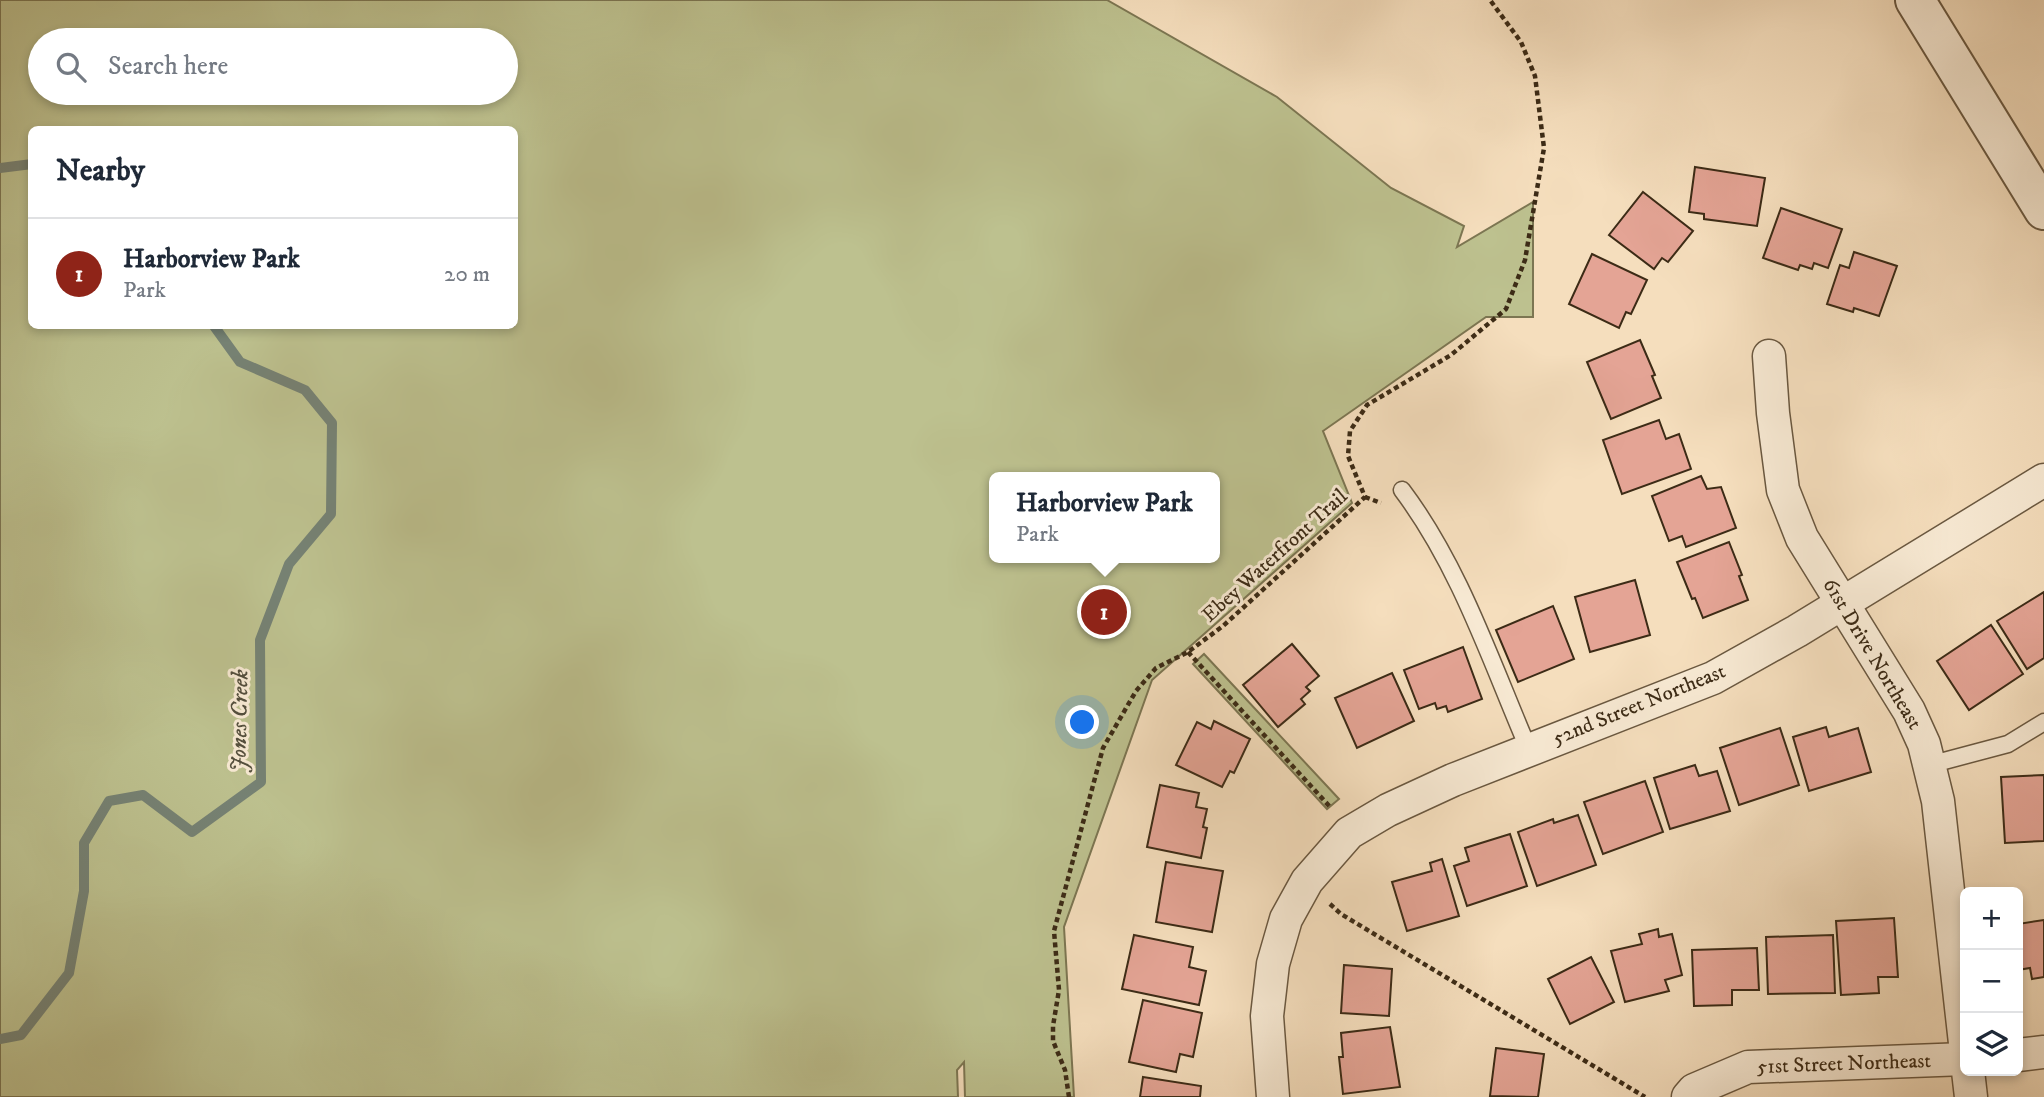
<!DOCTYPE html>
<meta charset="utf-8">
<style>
body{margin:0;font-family:"IM FELL DW Pica",serif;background:#f2f2f3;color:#1f2937}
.controls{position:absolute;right:21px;bottom:21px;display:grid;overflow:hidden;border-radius:10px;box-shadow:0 4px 10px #0003}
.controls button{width:63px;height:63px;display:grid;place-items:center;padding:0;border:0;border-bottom:2px solid #e0e1e3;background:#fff;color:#1f2937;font:35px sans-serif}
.you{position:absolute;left:1083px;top:723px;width:24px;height:24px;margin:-18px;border:5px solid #fff;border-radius:50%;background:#1a73e8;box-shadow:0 0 0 10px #1a73e833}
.badge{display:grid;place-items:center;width:46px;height:46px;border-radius:50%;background:#8f2418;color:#fff;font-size:23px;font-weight:700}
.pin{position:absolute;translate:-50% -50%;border:4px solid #fff;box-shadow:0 2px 7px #0006}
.popup{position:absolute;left:989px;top:472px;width:231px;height:91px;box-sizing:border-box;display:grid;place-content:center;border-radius:10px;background:#fff;filter:drop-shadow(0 2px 5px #0005);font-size:23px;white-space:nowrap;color:#747a83}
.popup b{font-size:26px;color:#1f2937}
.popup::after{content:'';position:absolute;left:50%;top:100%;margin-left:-14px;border:14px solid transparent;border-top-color:#fff}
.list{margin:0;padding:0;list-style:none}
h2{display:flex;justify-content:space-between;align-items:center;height:91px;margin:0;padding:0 28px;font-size:30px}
h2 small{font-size:23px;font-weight:400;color:#747a83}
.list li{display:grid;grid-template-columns:46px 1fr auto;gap:21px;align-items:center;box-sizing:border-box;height:112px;padding:0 28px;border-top:2px solid #e0e1e3}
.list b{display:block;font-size:26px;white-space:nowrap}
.list p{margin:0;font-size:23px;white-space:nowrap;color:#747a83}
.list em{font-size:23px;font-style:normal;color:#747a83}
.icon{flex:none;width:38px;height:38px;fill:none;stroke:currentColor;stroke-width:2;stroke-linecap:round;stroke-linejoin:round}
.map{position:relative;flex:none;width:2044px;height:1097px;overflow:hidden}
.search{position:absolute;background:#fff;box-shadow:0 4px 10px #0003;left:28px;top:28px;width:490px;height:77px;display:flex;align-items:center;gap:18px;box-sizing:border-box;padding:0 24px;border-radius:38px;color:#747a83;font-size:26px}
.panel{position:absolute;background:#fff;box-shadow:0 4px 10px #0003;left:28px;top:126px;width:490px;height:203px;border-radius:10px}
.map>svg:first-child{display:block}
.green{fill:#bdc18f;stroke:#7c7652;stroke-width:2;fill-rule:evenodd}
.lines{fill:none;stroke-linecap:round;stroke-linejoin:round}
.stream{stroke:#768274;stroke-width:10}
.building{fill:#e4a495;stroke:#3c2b16;stroke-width:2}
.service-casing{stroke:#6a5840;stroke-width:19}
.minor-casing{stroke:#6a5840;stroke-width:35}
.tertiary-casing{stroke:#6a5840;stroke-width:42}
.path{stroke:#3c2b16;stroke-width:4.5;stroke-dasharray:5 3.5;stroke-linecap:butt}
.service{stroke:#f8ead4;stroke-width:16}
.minor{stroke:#f8ead4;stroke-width:32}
.tertiary{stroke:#f8ead4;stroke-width:38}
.labels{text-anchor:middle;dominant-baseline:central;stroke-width:6;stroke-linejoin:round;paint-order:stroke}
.street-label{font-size:21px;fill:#3c2b16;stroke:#f8ead4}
.water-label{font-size:23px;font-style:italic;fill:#544f3d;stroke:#f8ead4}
</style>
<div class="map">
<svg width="2044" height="1097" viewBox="0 0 2044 1097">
<rect width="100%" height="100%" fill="#f5debd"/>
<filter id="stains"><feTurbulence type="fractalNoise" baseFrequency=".00286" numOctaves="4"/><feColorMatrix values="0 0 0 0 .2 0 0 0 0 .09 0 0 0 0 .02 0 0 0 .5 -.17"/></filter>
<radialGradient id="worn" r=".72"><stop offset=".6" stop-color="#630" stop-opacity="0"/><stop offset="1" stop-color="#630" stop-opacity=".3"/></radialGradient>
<!-- green -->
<g class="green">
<path d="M 0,0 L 1107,0 L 1277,97 L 1391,188 L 1464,226 L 1457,247 L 1533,202 L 1533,317 L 1486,317 L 1323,431 L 1352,503 L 1152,680 L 1064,927 L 1074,1097 L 965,1097 L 964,1062 L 957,1070 L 958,1097 L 0,1097 ZM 40,40 L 506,40 L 506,93 L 40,93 ZM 32,130 L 514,130 L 514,326 L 32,326 ZM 994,477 L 1214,477 L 1214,558 L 994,558 Z"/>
<polygon points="1204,654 1339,799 1327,809 1193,664"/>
</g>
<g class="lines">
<!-- stream -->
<g class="stream">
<polyline points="0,168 32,164"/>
<polyline points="0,1039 21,1035 69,973 84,891 84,843 109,801 143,795 192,832 261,782 260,640 289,564 331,514 332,423 305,390 240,362 214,326"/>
</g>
</g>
<!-- building -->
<g class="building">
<polygon points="1695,167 1765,178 1757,226 1704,219 1704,214 1689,212"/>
<polygon points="1643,192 1693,231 1668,262 1662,258 1654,269 1609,235"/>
<polygon points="1781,208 1842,229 1828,268 1814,263 1812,269 1800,265 1798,270 1763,258"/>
<polygon points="1854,252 1897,266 1879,316 1854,308 1853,312 1827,304 1840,265 1849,268"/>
<polygon points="1592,254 1647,280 1631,314 1626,312 1619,328 1569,304"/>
<polygon points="1640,340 1655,375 1652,376 1661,398 1611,419 1587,362"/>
<polygon points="1659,420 1666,439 1679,434 1691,469 1622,494 1603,440"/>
<polygon points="1701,476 1707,489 1721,487 1736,528 1686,547 1682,536 1669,541 1652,496"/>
<polygon points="1729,542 1742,575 1739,576 1748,600 1703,618 1695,598 1692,599 1677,562"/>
<polygon points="1635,580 1650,635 1590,652 1575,597"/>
<polygon points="2044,592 2044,658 2027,669 1997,621"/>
<polygon points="1553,606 1574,659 1518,682 1496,630"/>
<polygon points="1991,625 2023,674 1969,710 1937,661"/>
<polygon points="1292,644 1319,676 1306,687 1310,691 1301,699 1305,704 1278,727 1243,685"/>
<polygon points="1463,647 1482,699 1448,712 1446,706 1437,709 1435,703 1419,709 1404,670"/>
<polygon points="1392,673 1414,721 1357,748 1335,698"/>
<polygon points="1214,721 1250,739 1234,773 1230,771 1222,787 1176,765 1197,722 1211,729"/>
<polygon points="1826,727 1829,737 1858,728 1871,772 1809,791 1793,737"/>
<polygon points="1780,728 1799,785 1739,805 1720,748"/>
<polygon points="1695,765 1699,776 1717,771 1730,811 1670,829 1654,778"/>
<polygon points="2044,775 2044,841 2005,843 2001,777"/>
<polygon points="1645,781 1663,832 1603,854 1584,802"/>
<polygon points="1160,785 1199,793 1196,807 1207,809 1203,827 1207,828 1201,858 1147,847"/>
<polygon points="1578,815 1596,865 1537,886 1518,832 1553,819 1554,823"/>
<polygon points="1510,834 1527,886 1467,906 1454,866 1469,861 1465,848"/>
<polygon points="1442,859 1459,916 1407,931 1392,882 1432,871 1430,863"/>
<polygon points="1166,862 1223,871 1212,932 1156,922"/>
<polygon points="1894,918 1898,977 1878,977 1879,993 1841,995 1836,921"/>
<polygon points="2044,920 2044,977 2032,979 2030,968 2018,970 2018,924"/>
<polygon points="1658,929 1659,937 1672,934 1682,975 1665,980 1669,991 1625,1002 1611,951 1642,944 1639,934"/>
<polygon points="1134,935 1193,947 1189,967 1206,971 1199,1005 1122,989"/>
<polygon points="1833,935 1835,993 1768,994 1766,937"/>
<polygon points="1757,948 1759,990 1732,990 1732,1005 1694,1006 1692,950"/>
<polygon points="1591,957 1614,1002 1570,1024 1548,979"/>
<polygon points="1344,965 1392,969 1389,1016 1341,1013"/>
<polygon points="1143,1000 1202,1013 1193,1057 1180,1054 1176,1072 1129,1062"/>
<polygon points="1390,1027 1400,1087 1343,1094 1339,1057 1343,1057 1341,1033"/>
<polygon points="1496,1048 1544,1054 1538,1097 1490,1096"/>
<polygon points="1143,1077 1201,1086 1200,1097 1140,1097"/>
</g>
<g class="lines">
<defs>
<g id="service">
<path d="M 1402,490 C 1460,567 1491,662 1529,750"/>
<polyline points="1929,765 2008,744 2044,722"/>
</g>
<g id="minor">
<polyline points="1769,356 1773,413 1783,490 1802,538 1909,711 1924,744 1938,801 1965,1043"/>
<polyline points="2018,1055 2044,1052"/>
<polyline points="1968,1071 1971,1097"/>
<polyline points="1273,1097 1267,1016 1273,964 1286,919 1307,881 1349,833 1388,810 1453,780 1713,678 1797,631 2044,480"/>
<polyline points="1688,1097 1694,1090 1748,1067 1965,1059"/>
</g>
<polyline id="tertiary" points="1915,0 2044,210"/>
</defs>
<!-- service casing -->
<use href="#service" class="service-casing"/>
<!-- minor casing -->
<use href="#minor" class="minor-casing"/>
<!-- tertiary casing -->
<use href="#tertiary" class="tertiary-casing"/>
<!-- path -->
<g class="path">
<polyline points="1365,497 1381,503"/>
<polyline points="1188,652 1331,808"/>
<polyline points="1330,904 1341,914 1645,1097"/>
<polyline points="1069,1097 1065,1070 1053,1041 1053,1026 1059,990 1054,931 1103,748 1136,691 1156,668 1188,652 1223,626 1365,497 1348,456 1350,431 1367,405 1451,355 1506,309 1525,260 1544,148 1535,76 1521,42 1490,0"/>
</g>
<!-- service -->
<use href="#service" class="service"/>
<!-- minor -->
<use href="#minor" class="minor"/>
<!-- tertiary -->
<use href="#tertiary" class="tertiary"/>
</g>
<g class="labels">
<!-- street labels -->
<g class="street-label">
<text transform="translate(1275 556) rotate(-42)">Ebey Waterfront Trail</text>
<text transform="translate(1872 654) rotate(59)">61st Drive Northeast</text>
<text transform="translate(1639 705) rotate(-22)">52nd Street Northeast</text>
<text transform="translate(1844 1064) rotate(-2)">51st Street Northeast</text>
</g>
<!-- water labels -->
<g class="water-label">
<text transform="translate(240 721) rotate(-89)">Jones Creek</text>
</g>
</g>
<rect width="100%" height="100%" filter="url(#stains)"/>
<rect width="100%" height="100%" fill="url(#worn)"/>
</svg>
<div class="controls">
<button>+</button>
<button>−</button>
<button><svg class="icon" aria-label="layers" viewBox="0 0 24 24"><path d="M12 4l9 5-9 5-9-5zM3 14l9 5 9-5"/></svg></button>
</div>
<div class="you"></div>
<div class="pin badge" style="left:1104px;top:612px">1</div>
<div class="popup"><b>Harborview Park</b>Park</div>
<div class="search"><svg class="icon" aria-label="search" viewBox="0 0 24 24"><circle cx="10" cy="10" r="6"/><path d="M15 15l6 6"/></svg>Search here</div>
<section class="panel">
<h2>Nearby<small></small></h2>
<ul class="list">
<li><span class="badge">1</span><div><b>Harborview Park</b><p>Park</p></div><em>20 m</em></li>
</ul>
</section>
</div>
